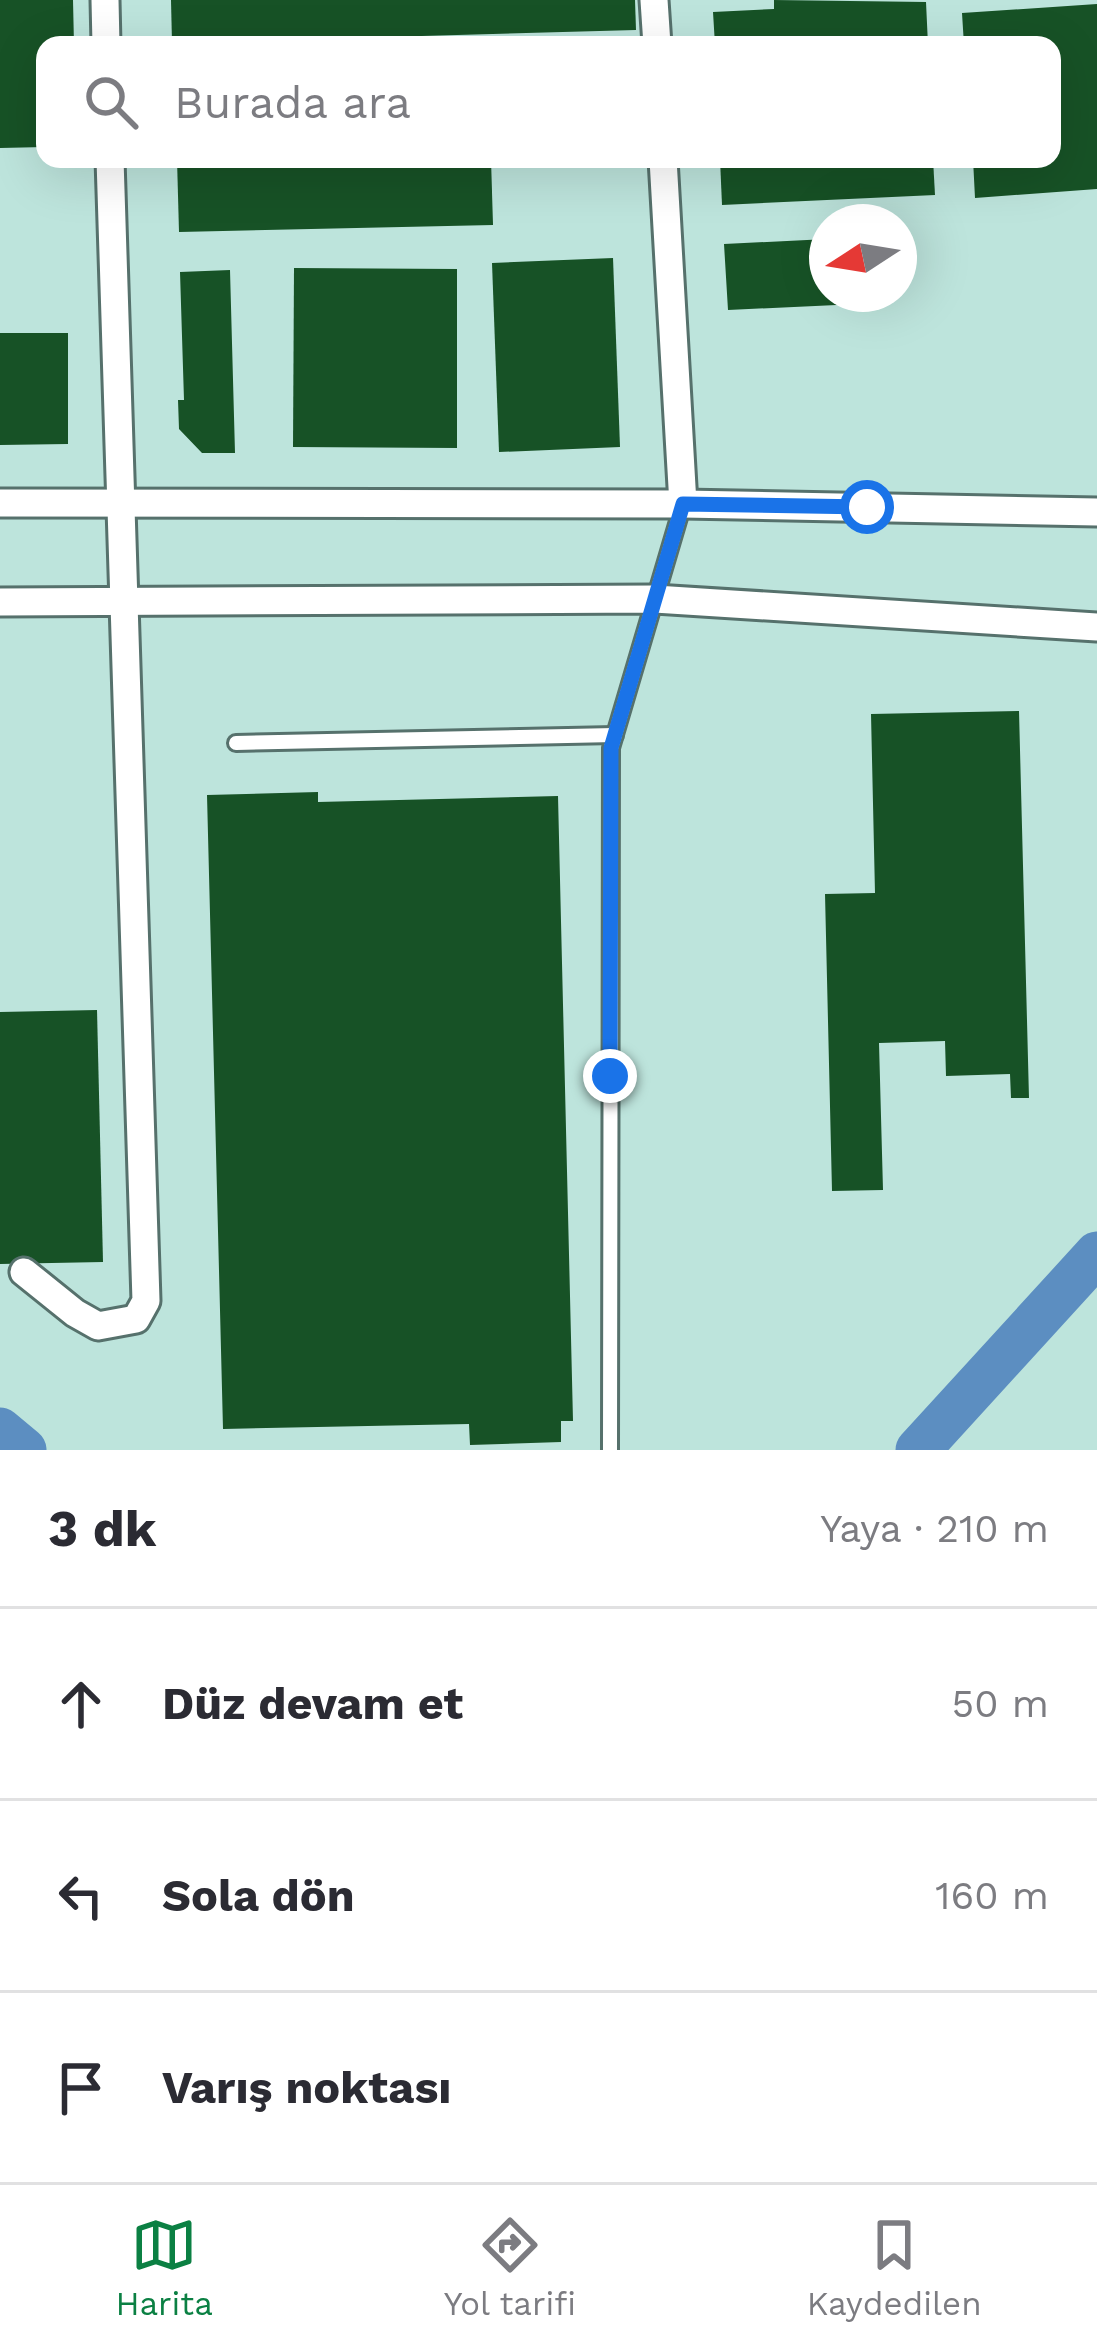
<!DOCTYPE html>
<html lang="tr">
<meta charset="utf-8">
<style>
body{margin:0;font-family:"Work Sans",sans-serif;background:#f2f2f3;color:#2b2b33}
.compass{position:absolute;left:809px;top:204px;width:108px;height:108px;border-radius:50%;background:#fff;box-shadow:0 12px 48px #0002;rotate:258deg}
.stop{position:absolute;width:36px;height:36px;margin:-27px;border:9px solid #1a73e8;border-radius:50%;background:#fff}
.stop.end{background:#1a73e8;border-color:#fff;box-shadow:0 3px 12px #0008}
.list{margin:0;padding:0;list-style:none}
h2{display:flex;justify-content:space-between;align-items:center;height:156px;margin:0;padding:0 48px;font-size:51px}
h2 small{font-size:39px;font-weight:400;color:#7c7c81}
.list li{display:grid;grid-template-columns:78px 1fr auto;gap:36px;align-items:center;box-sizing:border-box;height:192px;padding:0 48px;border-top:3px solid #e1e1e2}
.list b{display:block;font-size:45px;white-space:nowrap}
.list em{font-size:39px;font-style:normal;color:#7c7c81}
.icon{flex:none;width:66px;height:66px;fill:none;stroke:currentColor;stroke-width:2;stroke-linecap:round;stroke-linejoin:round}
.map{position:relative;flex:none;width:1097px;height:1450px;overflow:hidden}
.search{position:absolute;background:#fff;box-shadow:0 12px 48px #0002;left:36px;right:36px;top:36px;height:132px;display:flex;align-items:center;gap:30px;box-sizing:border-box;padding:0 42px;border-radius:24px;color:#7c7c81;font-size:45px}
.sheet{height:732px;background:#fff}
nav{display:flex;justify-content:space-around;align-items:center;box-sizing:border-box;height:168px;border-top:3px solid #e1e1e2;background:#fff;font-size:33px;color:#7c7c81}
nav a{display:grid;justify-items:center;gap:6px}
nav .on{color:#0b8043}
.map>svg:first-child{display:block}
.built{fill:#bde4dc;fill-rule:evenodd}
.lines{fill:none;stroke-linecap:round;stroke-linejoin:round}
.river{stroke:#5c8ec1;stroke-width:45}
.building{fill:#175226}
.service-casing{stroke:#56716c;stroke-width:20}
.minor-casing{stroke:#56716c;stroke-width:33}
.service{stroke:#fff;stroke-width:14}
.minor{stroke:#fff;stroke-width:27}
.route{stroke:#1a73e8;stroke-width:15}
</style>
<div class="map">
<svg width="1097" height="1450" viewBox="0 0 1097 1450">
<rect width="100%" height="100%" fill="#d1efe9"/>
<!-- built -->
<path class="built" d="M 0,0 L 1097,0 L 1097,1450 L 0,1450 ZM 45,45 L 1052,45 L 1052,159 L 45,159 ZM 827,222 L 899,222 L 899,294 L 827,294 Z"/>
<g class="lines">
<!-- river -->
<g class="river">
<polyline points="0,1430 24,1450"/>
<polyline points="918,1450 1097,1254"/>
</g>
</g>
<!-- building -->
<g class="building">
<polygon points="0,0 73,0 74,45 45,45 45,147 0,148"/>
<polygon points="171,0 635,0 636,30 172,43"/>
<polygon points="774,0 926,2 928,45 715,45 713,12 774,9"/>
<polygon points="1097,4 1097,189 975,198 973,159 1052,159 1052,45 964,45 962,13"/>
<polygon points="177,159 491,159 493,225 179,232"/>
<polygon points="720,159 933,159 935,195 722,205"/>
<polygon points="827,239 827,294 878,294 879,303 728,310 724,244"/>
<polygon points="613,258 620,447 499,452 492,263"/>
<polygon points="294,268 457,269 457,448 293,447"/>
<polygon points="230,270 235,453 202,453 179,429 178,400 184,400 180,272"/>
<polygon points="0,333 68,333 68,444 0,445"/>
<polygon points="1019,711 1029,1098 1011,1098 1010,1074 946,1076 945,1041 879,1043 883,1190 832,1191 825,894 875,893 871,714"/>
<polygon points="318,792 318,802 558,796 573,1421 561,1421 561,1442 470,1445 469,1424 223,1429 207,795"/>
<polygon points="97,1010 103,1262 0,1264 0,1012"/>
</g>
<g class="lines">
<defs>
<g id="service">
<polyline points="236,743 615,735"/>
<polyline points="610,1450 611,748 683,504"/>
</g>
<g id="minor">
<polyline points="105,0 106,45"/>
<polyline points="654,0 657,45"/>
<polyline points="0,503 683,504 663,159"/>
<polyline points="683,504 1097,512"/>
<polyline points="0,602 655,599 1097,627"/>
<polyline points="24,1272 75,1313 98,1326 136,1319 146,1301 110,159"/>
</g>
</defs>
<!-- service casing -->
<use href="#service" class="service-casing"/>
<!-- minor casing -->
<use href="#minor" class="minor-casing"/>
<!-- service -->
<use href="#service" class="service"/>
<!-- minor -->
<use href="#minor" class="minor"/>
</g>
<g class="lines">
<!-- route -->
<polyline class="route" points="610,1076 611,748 683,504 867,507"/>
</g>
</svg>
<svg class="compass" viewBox="-18 -18 36 36"><path d="M0-13l5 13h-10z" fill="#e53935"/><path d="M0 13l5-13h-10z" fill="#7c7c81"/></svg>
<div class="stop" style="left:867px;top:507px"></div>
<div class="stop end" style="left:610px;top:1076px"></div>
<div class="search"><svg class="icon" aria-label="search" viewBox="0 0 24 24"><circle cx="10" cy="10" r="6"/><path d="M15 15l6 6"/></svg>Burada ara</div>
</div>
<section class="sheet">
<h2>3 dk<small>Yaya · 210 m</small></h2>
<ul class="list">
<li><svg class="icon" aria-label="ahead" viewBox="0 0 24 24"><path d="M12 20V5M6 11l6-6 6 6"/></svg><div><b>Düz devam et</b></div><em>50 m</em></li>
<li><svg class="icon" aria-label="left" viewBox="0 0 24 24"><path d="M17 20v-9H6M10 6l-5 5 5 5"/></svg><div><b>Sola dön</b></div><em>160 m</em></li>
<li><svg class="icon" aria-label="arrive" viewBox="0 0 24 24"><path d="M6 21V4h12l-3 4 3 4H6"/></svg><div><b>Varış noktası</b></div></li>
</ul>
</section>
<nav>
<a class="on"><svg class="icon" aria-label="map" viewBox="0 0 24 24"><path d="M3 6l6-2 6 2 6-2v14l-6 2-6-2-6 2zM9 4v14M15 6v14"/></svg>Harita</a>
<a><svg class="icon" aria-label="directions" viewBox="0 0 24 24"><path d="M12 3l9 9-9 9-9-9zM9 14v-3h6M13 9l2 2-2 2"/></svg>Yol tarifi</a>
<a><svg class="icon" aria-label="saved" viewBox="0 0 24 24"><path d="M7 4h10v16l-5-4-5 4z"/></svg>Kaydedilen</a>
</nav>
